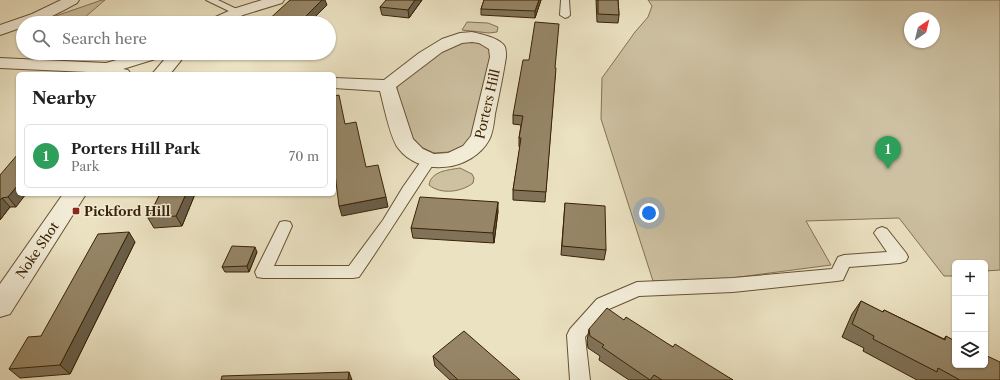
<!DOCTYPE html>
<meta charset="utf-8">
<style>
body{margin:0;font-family:"Libre Caslon Text",serif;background:#f2f2f2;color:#222}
.controls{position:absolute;right:12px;bottom:12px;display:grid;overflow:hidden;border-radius:6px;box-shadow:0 1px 3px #0004}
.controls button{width:36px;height:36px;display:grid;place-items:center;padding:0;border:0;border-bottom:1px solid #e0e0e0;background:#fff;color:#222;font:20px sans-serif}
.compass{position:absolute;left:904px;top:12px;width:36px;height:36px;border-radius:50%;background:#fff;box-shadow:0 1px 3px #0004;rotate:35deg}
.you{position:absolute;left:649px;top:213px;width:14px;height:14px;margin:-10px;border:3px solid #fff;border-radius:50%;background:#1a73e8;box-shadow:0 0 0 6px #1a73e833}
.badge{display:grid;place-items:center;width:26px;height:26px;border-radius:50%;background:#8f2418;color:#fff;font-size:13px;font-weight:700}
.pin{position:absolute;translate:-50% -33px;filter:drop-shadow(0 1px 2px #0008)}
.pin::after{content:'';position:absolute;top:21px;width:14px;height:12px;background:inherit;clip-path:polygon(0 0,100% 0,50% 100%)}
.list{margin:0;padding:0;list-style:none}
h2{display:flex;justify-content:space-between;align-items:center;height:52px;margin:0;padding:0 16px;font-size:17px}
h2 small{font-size:13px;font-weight:400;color:#767676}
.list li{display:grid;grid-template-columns:26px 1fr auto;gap:12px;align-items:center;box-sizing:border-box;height:64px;margin:0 8px 8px;padding:0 8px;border:1px solid #e0e0e0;border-radius:6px}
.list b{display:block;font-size:15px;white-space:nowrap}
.list p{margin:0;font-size:13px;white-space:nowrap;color:#767676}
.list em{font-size:13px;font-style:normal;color:#767676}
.icon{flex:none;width:22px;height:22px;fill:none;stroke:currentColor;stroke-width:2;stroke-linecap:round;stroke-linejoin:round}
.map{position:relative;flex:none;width:1000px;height:380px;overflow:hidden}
.search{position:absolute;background:#fff;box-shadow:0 1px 3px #0004;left:16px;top:16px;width:320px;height:44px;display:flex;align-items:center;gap:10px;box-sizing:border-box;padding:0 14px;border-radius:22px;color:#767676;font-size:15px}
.panel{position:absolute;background:#fff;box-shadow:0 1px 3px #0004;left:16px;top:72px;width:320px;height:124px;border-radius:6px}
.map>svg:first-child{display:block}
.green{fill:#cdc1a2;stroke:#837253;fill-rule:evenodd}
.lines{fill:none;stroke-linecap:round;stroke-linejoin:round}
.service-casing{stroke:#665234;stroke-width:2}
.minor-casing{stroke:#665234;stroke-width:2}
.service{fill:#f2ecd7;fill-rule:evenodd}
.minor{fill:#f2ecd7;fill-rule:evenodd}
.wall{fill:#817359;stroke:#392204}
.shaded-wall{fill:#695e48;stroke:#392204}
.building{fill:#968667;stroke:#392204}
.poi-dot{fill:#8f2418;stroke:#f2ecd7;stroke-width:1.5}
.labels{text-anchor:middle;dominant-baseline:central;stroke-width:3;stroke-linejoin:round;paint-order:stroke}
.street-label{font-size:13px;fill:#392204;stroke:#f2ecd7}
.poi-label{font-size:13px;font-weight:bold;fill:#392204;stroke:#f2ecd7;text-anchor:start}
</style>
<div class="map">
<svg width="1000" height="380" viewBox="0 0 1000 380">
<rect width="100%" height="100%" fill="#ebe2c2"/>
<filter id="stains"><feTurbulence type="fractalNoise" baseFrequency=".005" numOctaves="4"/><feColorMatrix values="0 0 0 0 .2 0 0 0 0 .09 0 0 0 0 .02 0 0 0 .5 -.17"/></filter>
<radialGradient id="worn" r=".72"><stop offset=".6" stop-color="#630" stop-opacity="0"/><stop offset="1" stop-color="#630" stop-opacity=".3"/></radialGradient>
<!-- green -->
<g class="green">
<polygon points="102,0 105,0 78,23 41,23 47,19"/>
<path d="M 648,0 L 1000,0 L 1000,270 L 985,271 L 985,263 L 955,263 L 955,276 L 944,276 L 899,218 L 806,221 L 831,265 L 709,281 L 653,281 L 601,119 L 602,78 L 635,32 L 648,17 L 652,6 ZM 910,18 L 934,18 L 934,42 L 910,42 Z"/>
<polygon points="467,22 488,23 498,27 497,32 489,33 462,30"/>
<path d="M 471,41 C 482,44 488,46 493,56 L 475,135 L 462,148 L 449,152 L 434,153 L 421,147 L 413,138 L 397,94 L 397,86 L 400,81 L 448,46 Z"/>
<path d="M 460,168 L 472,174 L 474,178 L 473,183 C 462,192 441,195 429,185 C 431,171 448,170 460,168 Z"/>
</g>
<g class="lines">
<defs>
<g id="service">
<polygon points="206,0 218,0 243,12 238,15 235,14"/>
<polygon points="561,0 569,0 570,15 568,17 565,18 560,15"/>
<path d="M 429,156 L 434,157 L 436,160 C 410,199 386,238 359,277 L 353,278 L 263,278 L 257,277 L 255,272 L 280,222 L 285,221 L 290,222 L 292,226 L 274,266 L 349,266 L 383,220 L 403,187 L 424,157 Z"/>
<polygon points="882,227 887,229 906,253 908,257 906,261 900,263 849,267 843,280 837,281 733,292 639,296 609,309 585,337 590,380 570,380 567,335 570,329 597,299 637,282 733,278 832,269 838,257 844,255 887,252 874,233 877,229"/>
</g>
<g id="minor">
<path d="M 61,0 L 79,0 L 77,3 C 60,12 43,23 23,23 L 23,27 L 0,35 L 0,25 L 32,14 Z"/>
<polygon points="262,0 284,0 282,3 243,15 226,23 207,23 209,20 233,9"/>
<path d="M 472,32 C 480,34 501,38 505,47 C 506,50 506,54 506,57 C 503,76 499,95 495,114 C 494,122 493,133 489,140 C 472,171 420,178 398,148 C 390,137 384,106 380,91 L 334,88 L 334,78 L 384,80 L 419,53 L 442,39 L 460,33 ZM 472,42 L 479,43 L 489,49 L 490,57 L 471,136 L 463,146 L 448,153 L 434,154 L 423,149 L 413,139 L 396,87 L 442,52 L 462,43 Z"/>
<polygon points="141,53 167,53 165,56 123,69 128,70 131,74 0,68 0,58 106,63"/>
<polygon points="170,53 187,53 170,74 152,74"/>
<polygon points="63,194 86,194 10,314 0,317 0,284"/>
</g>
</defs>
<!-- service casing -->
<use href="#service" class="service-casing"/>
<!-- minor casing -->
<use href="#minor" class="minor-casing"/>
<!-- service -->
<use href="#service" class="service"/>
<!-- minor -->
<use href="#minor" class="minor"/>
</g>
<!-- wall -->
<g class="wall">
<polygon points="422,0 409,18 382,15 380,7"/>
<polygon points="484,0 541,0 535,18 481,15 481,9"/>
<polygon points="596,0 618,0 619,15 618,23 597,22"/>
<polygon points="555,68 555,77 545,202 513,200 513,190 520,147 519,147 519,138 521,125 513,124 513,115"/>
<polygon points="0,175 16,207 10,207 0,220"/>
<polygon points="160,194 195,194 182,226 154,228 148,218"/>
<polygon points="565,203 606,250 604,260 561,255"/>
<polygon points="498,211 494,243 413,238 411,228"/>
<polygon points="135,242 70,374 20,378 9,369 41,336"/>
<polygon points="257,252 249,272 225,272 222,267"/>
<polygon points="861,301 882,312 884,310 944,339 946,336 1000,380 917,380 863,351 864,348 842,337 852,314"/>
<polygon points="624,320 673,347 733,380 629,380 599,360 600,356 588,348 587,341 589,329"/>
<polygon points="433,356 520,380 450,380 435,366"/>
</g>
<!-- shaded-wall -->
<g class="shaded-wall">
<polygon points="322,0 325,0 327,5 309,23 299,23"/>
<polygon points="415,0 422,0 409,18 408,10"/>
<polygon points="539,0 541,0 535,18 535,11"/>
<polygon points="18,185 18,194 26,194 16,207 8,197"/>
<polygon points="186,194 195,194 182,226 176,216"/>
<polygon points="386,197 388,207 342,216 339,206"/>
<polygon points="2,198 10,207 0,220 0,200"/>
<polygon points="498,202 498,211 494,243 493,233"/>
<polygon points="129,232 135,242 70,374 60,365"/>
<polygon points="255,247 257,252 249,272 247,266"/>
<polygon points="349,372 352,380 348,380"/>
</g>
<!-- building -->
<g class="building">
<polygon points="290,0 322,0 299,23 265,23"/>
<polygon points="386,0 415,0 408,10 380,7"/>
<polygon points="484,0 539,0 535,11 481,9"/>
<polygon points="598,0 618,0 619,15 598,14"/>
<polygon points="535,22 559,24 555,68 556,68 546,192 513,190 521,138 519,138 523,116 513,115 523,60 529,60"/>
<polygon points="339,95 345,124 356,122 366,167 378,165 386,197 339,206 334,166 334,96"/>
<polygon points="18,154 18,185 8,197 2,198 0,200 0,175"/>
<polygon points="160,194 186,194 176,216 148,218"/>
<polygon points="420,197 498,202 493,233 411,228"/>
<polygon points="565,203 605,206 606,250 562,246"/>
<polygon points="129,232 60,365 9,369 28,337 41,336 98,234"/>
<polygon points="232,246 255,247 247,266 222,267"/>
<polygon points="861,301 883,312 884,310 945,340 946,336 955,341 955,365 985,365 985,355 1000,362 1000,380 960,380 938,368 937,372 873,339 874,336 852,324"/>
<polygon points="607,308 624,320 626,317 673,347 675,344 733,380 662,380 654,375 650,380 602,347 604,345 590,336 589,329"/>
<polygon points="464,331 520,380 458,380 433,356"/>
<polygon points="349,372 348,380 221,380 222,376"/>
</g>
<!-- markers -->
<rect class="poi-dot" x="72" y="207" width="8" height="8" rx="2"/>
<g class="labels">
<!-- street labels -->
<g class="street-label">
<text transform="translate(487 104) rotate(-77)">Porters Hill</text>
<text transform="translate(37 250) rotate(-56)">Noke Shot</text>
</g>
<!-- poi labels -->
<g class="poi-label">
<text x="84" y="211">Pickford Hill</text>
</g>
</g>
<rect width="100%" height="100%" filter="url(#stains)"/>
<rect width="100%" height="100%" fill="url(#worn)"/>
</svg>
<div class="controls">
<button>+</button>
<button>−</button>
<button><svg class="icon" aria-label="layers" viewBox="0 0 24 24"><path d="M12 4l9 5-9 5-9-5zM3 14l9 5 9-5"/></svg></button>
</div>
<svg class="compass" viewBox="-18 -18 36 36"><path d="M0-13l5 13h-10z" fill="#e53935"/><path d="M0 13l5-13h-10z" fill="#767676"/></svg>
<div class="you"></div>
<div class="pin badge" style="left:888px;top:169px;background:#2e9e5b">1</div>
<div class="search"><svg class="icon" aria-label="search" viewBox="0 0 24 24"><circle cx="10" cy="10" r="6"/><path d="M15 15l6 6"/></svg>Search here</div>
<section class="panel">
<h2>Nearby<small></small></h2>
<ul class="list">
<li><span class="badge" style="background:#2e9e5b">1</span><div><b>Porters Hill Park</b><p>Park</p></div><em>70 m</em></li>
</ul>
</section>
</div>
